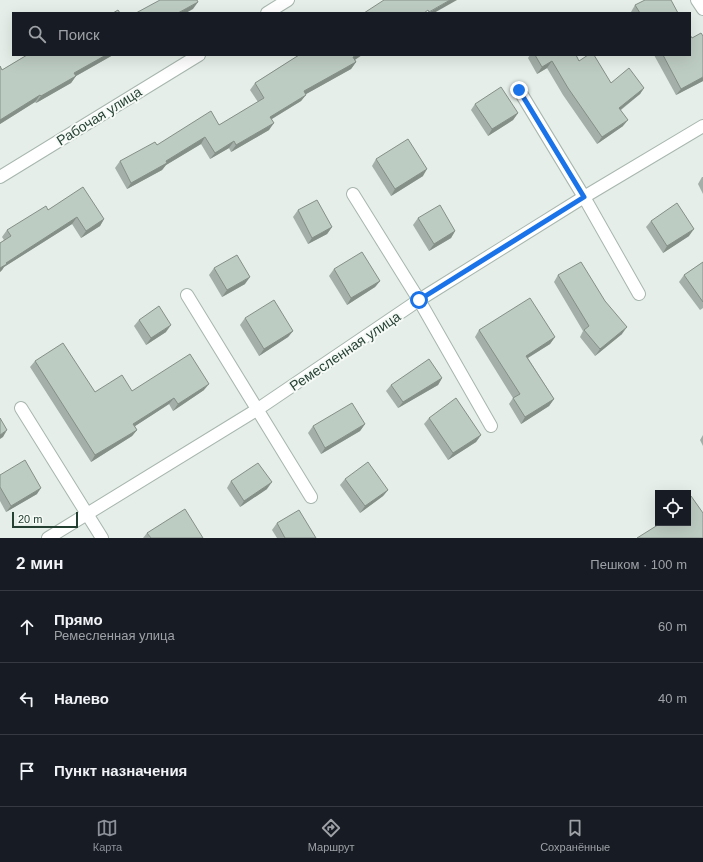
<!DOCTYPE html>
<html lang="ru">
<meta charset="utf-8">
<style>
body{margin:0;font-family:Helvetica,sans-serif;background:#242831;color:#f1f3f6}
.controls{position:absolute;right:12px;bottom:12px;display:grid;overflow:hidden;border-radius:0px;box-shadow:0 4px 16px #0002}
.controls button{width:36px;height:36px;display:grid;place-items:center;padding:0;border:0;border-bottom:1px solid #363941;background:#171b24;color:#f1f3f6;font:20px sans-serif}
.scale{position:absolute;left:12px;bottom:10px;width:66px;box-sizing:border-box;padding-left:4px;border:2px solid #244033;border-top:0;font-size:11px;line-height:14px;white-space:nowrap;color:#244033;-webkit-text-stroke:3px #f6faf7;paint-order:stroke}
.stop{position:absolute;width:12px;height:12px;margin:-9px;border:3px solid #1a73e8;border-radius:50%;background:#fff}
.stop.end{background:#1a73e8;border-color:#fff;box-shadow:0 1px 4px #0008}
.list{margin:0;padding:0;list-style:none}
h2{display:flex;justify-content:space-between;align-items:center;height:52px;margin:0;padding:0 16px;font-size:17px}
h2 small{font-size:13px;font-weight:400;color:#9ea1a6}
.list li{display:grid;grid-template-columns:26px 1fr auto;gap:12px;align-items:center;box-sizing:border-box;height:72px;padding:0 16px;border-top:1px solid #363941}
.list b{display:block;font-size:15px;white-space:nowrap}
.list p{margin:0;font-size:13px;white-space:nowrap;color:#9ea1a6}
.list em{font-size:13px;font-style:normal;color:#9ea1a6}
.icon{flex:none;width:22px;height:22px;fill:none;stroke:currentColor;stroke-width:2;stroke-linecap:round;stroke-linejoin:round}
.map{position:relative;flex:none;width:703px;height:538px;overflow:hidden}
.search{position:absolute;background:#171b24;box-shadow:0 4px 16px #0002;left:12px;right:12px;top:12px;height:44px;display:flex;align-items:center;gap:10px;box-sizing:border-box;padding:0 14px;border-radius:0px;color:#9ea1a6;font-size:15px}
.sheet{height:268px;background:#171b24}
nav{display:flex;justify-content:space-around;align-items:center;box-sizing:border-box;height:56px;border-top:1px solid #363941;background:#171b24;font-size:11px;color:#9ea1a6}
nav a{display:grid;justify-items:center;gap:2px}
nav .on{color:#8c9099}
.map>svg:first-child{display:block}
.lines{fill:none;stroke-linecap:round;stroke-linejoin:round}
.minor-casing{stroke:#a7b6ae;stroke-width:14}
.minor{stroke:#fff;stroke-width:12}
.wall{fill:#a3afa8}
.shaded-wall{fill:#848f88}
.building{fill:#bdccc3;stroke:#848f88}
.route{stroke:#1a73e8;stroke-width:5}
.labels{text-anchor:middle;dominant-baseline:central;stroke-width:4;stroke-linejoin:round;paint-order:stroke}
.street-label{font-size:14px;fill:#244033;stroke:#f6faf7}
</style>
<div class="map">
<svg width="703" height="538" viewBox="0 0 703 538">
<rect width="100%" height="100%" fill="#e5eee8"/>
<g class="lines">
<defs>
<g id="minor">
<polyline points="697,0 703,9"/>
<polyline points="267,13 288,0"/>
<polyline points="519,90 584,197 639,294"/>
<polyline points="0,177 199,55"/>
<polyline points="353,194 419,300 491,426"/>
<polyline points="187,295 311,497"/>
<polyline points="21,408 102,538"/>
<polyline points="48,538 258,409 419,300 584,197 703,126"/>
</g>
</defs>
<!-- minor casing -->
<use href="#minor" class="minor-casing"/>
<!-- minor -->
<use href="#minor" class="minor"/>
</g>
<!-- wall -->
<g class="wall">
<polygon points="635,5 678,13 631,13 631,12"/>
<polygon points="27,55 113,55 76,76 71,83 36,103 35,102 0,124 0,66 2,70"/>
<polygon points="297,55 362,55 355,60 356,62 351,69 306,94 301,101 272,119 269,130 231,152 229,148 210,159 201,144 166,165 162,170 127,189 115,168 120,161 157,145 219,125 258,102 250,90 255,83 296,57"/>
<polygon points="530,55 576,55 579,61 611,83 644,88 640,94 621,110 623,126 597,144 563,95 547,68 537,74 528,58"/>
<polygon points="654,55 690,55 703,81 676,95"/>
<polygon points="475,104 518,113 513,120 488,136 471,110"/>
<polygon points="376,159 423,176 391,196 372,166"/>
<polygon points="702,177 703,177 703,194 698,184"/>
<polygon points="48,210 104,219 100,226 81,238 72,224 4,267 2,270 0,272 0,243 4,240 2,237 7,230"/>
<polygon points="298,210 332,227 327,234 308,244 293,217"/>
<polygon points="418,218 455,231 451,238 429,251 413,225"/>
<polygon points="651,221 689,236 663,253 646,227"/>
<polygon points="703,262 703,308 700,310 679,282 684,275"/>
<polygon points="214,268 245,284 222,297 209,275"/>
<polygon points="334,269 380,281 375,287 347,305 329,276"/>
<polygon points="558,275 622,334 595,356 580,337 583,331 554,282"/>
<polygon points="245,318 293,331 288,337 259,356 240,325"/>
<polygon points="139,320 166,332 146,345 134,326"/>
<polygon points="479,330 555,337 550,344 528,358 554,399 549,406 521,424 509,404 513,398 475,337"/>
<polygon points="35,361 95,392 204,390 173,411 169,404 135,426 137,430 132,436 91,462 30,367"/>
<polygon points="442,378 438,385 398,408 386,391 391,385"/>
<polygon points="429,418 481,435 476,442 448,460 424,424"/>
<polygon points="365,424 360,431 321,454 308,433 313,426"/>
<polygon points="703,435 703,446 700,440"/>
<polygon points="0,475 37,494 6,512 0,501"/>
<polygon points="345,479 388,490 383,496 360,513 340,485"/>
<polygon points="231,481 267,489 240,507 227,488"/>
<polygon points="277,523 316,538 277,538 272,530"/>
<polygon points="147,533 203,538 143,538"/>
</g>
<!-- shaded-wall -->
<g class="shaded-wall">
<polygon points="450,0 457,0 434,13 428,13"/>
<polygon points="198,2 193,9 186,13 178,13"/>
<polygon points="106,55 113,55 76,76 71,83 36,103 41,96 74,73"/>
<polygon points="357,55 362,55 348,64 353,57"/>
<polygon points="552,61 547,68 537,74 542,67"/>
<polygon points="356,62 351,69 299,98 304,91"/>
<polygon points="703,77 703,81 676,95 681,89"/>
<polygon points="644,88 640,94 615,114 619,108"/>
<polygon points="40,95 35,102 0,124 0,120"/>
<polygon points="306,95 301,101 265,123 270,117"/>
<polygon points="518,113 513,120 488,136 492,129"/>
<polygon points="628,120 623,126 597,144 602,137"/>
<polygon points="274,123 269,130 231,152 236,145"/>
<polygon points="205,137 201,144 166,165 162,170 127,189 131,183"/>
<polygon points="234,141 229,148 210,159 215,153"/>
<polygon points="427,169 423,176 391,196 395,189"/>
<polygon points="77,217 72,224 4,267 2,270 0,272 0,268 6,263"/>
<polygon points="104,219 100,226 81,238 86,231"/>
<polygon points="332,227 327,234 308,244 312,238"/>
<polygon points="694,229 689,236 663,253 667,246"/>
<polygon points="455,231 451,238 429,251 434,244"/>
<polygon points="250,277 245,284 222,297 227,290"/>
<polygon points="380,281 375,287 347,305 351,298"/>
<polygon points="171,325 166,332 146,345 151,338"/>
<polygon points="627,327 622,334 595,356 600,349"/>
<polygon points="293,331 288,337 259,356 264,349"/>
<polygon points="555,337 550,344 521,362 526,356"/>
<polygon points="442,378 438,385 398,408 403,402"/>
<polygon points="209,384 204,390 173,411 178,404"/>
<polygon points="174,398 169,404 129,430 133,424"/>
<polygon points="554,399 549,406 521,424 525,417"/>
<polygon points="365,424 360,431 321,454 325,448"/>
<polygon points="7,430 3,437 0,439 0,435"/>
<polygon points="137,430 132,436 91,462 95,455"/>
<polygon points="481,435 476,442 448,460 453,453"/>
<polygon points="272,482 267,489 240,507 244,501"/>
<polygon points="41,488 37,494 6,512 11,506"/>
<polygon points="388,490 383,496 360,513 365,506"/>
</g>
<!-- building -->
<g class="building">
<polygon points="160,0 197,0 198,2 178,13 136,13"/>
<polygon points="384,0 450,0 429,12 428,10 424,13 364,13"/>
<polygon points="645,0 671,0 678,13 640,13 635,5"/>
<polygon points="118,10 120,13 113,13"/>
<polygon points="701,33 703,36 703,77 681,89 663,55 690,55 690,35 692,38"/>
<polygon points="27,55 106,55 74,73 76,76 41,96 40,95 0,120 0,66 2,70"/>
<polygon points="299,55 357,55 353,57 356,62 304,91 306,95 270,117 274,123 236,145 234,141 215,153 205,137 166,161 167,163 131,183 120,161 155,142 157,145 211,111 219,125 264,98 255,83"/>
<polygon points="535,55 576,55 579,61 588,55 594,55 611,83 629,68 644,88 619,108 628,120 602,137 568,88 552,61 542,67"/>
<polygon points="501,87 518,113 492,129 475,104"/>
<polygon points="408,139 427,169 395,189 376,159"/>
<polygon points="83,187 104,219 86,231 77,217 6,263 7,264 0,268 0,243 11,236 7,230 46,206 48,210"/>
<polygon points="317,200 332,227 312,238 298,210"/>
<polygon points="677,203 694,229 667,246 651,221"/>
<polygon points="440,205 455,231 434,244 418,218"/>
<polygon points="362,252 380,281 351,298 334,269"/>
<polygon points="237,255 250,277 227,290 214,268"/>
<polygon points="581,262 605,301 627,327 600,349 584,330 589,326 558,275"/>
<polygon points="703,262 703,302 684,275"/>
<polygon points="530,298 555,337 526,356 554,399 525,417 513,398 520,394 479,330"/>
<polygon points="274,300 293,331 264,349 245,318"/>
<polygon points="159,306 171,325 151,338 139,320"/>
<polygon points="63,343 95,392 122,375 132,391 190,354 209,384 178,404 174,398 133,424 137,430 95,455 35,361"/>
<polygon points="429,359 442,378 403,402 391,385"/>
<polygon points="456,398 481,435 453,453 429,418"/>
<polygon points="352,403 365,424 325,448 313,426"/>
<polygon points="0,418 7,430 0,435"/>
<polygon points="25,460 41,488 11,506 0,487 0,475"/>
<polygon points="368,462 388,490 365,506 345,479"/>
<polygon points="258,463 272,482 244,501 231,481"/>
<polygon points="691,496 703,513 703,538 637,538 661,523 688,523 688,499"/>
<polygon points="185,509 203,538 151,538 147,533"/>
<polygon points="299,510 316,538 285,538 277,523"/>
</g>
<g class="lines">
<!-- route -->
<polyline class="route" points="419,300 584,197 519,90"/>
</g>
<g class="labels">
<!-- street labels -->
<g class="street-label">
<text transform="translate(99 116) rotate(-32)">Рабочая улица</text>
<text transform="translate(345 351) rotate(-34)">Ремесленная улица</text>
</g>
</g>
</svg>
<div class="controls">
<button><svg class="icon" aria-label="locate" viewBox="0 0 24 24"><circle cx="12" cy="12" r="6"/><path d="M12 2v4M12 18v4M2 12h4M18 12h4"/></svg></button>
</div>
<div class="scale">20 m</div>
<div class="stop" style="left:419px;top:300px"></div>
<div class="stop end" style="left:519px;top:90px"></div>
<div class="search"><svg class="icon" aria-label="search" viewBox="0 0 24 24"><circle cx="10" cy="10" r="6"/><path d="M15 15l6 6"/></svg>Поиск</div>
</div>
<section class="sheet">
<h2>2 мин<small>Пешком · 100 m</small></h2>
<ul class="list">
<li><svg class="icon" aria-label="ahead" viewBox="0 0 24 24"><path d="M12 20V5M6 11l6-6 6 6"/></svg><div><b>Прямо</b><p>Ремесленная улица</p></div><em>60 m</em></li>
<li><svg class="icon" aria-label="left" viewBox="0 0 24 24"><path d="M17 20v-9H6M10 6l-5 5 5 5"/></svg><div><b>Налево</b></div><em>40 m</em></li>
<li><svg class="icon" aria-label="arrive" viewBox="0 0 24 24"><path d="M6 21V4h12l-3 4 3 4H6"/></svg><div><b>Пункт назначения</b></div></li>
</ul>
</section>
<nav>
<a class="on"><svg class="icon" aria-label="map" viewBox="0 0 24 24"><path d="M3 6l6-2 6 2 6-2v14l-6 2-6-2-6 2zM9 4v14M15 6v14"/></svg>Карта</a>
<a><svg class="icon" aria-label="directions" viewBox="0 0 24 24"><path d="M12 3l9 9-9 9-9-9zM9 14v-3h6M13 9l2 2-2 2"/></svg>Маршрут</a>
<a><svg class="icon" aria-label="saved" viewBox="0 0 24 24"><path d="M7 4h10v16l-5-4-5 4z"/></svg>Сохранённые</a>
</nav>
